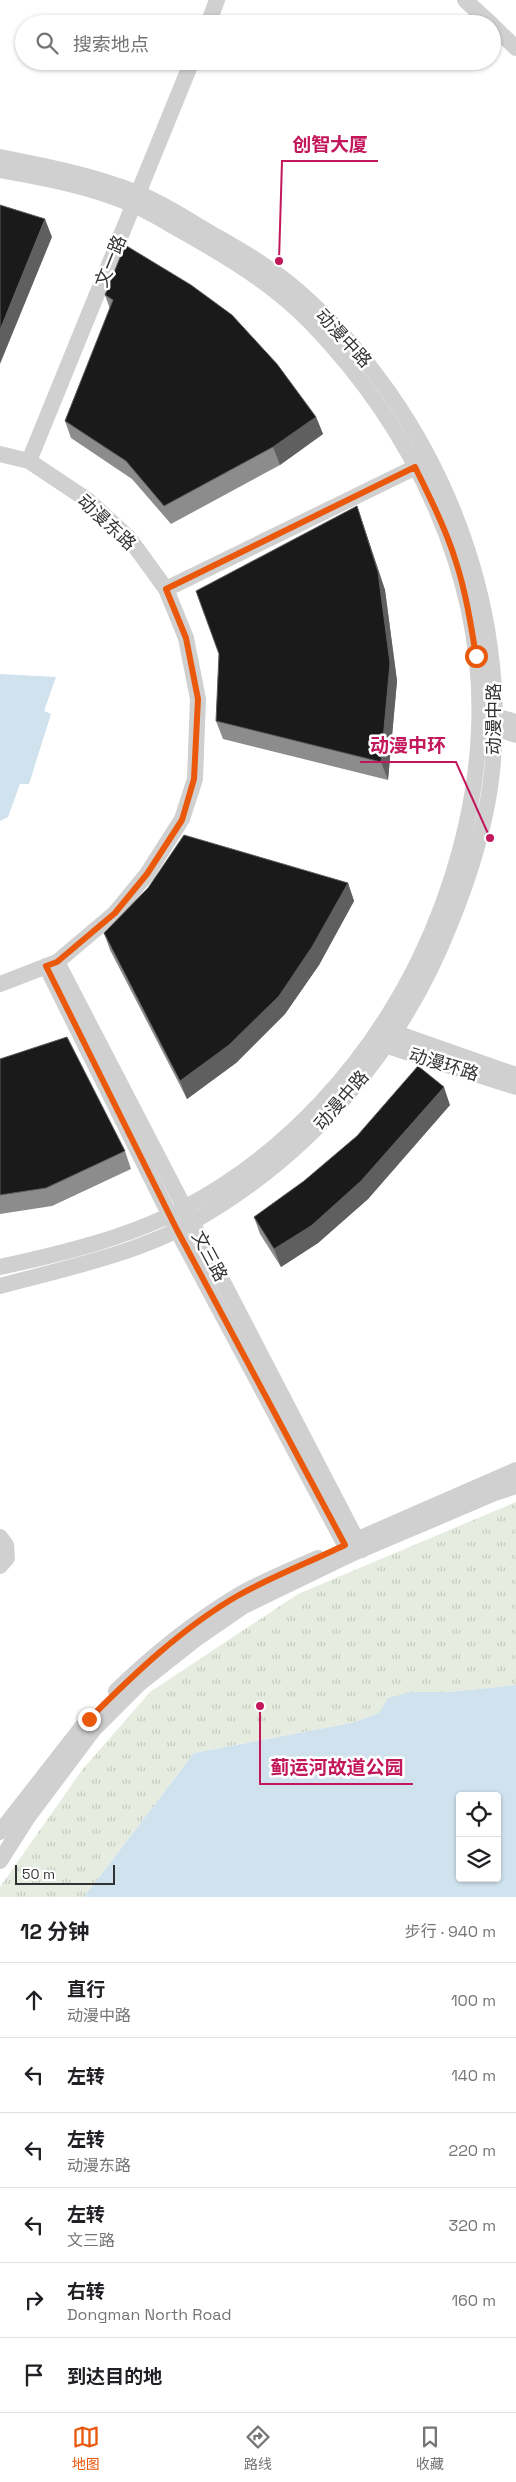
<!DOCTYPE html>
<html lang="zh">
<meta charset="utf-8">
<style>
body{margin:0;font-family:"Space Grotesk","Noto Sans SC",sans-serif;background:#f2f2f2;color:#202124}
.controls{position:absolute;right:15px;bottom:15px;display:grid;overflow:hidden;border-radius:5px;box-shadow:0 1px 4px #0004}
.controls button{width:45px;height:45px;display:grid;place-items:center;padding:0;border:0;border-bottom:1px solid #e0e0e0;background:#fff;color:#202124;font:25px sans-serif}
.scale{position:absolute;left:15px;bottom:12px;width:100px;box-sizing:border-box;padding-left:5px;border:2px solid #333;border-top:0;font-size:14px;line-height:18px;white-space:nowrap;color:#333;-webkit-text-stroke:4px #fff;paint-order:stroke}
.stop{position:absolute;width:15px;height:15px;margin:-11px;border:4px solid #ea580c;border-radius:50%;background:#fff}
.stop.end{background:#ea580c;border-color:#fff;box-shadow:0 1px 5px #0008}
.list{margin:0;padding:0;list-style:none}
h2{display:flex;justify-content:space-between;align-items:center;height:65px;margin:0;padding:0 20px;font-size:21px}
h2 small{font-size:16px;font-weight:400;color:#757577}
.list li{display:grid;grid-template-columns:32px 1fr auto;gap:15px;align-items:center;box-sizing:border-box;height:75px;padding:0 20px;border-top:1px solid #e0e0e0}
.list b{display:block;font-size:19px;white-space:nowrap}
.list p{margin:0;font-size:16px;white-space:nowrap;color:#757577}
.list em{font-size:16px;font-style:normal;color:#757577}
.icon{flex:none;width:28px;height:28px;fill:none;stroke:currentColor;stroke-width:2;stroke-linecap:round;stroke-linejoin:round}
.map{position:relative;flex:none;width:516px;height:1897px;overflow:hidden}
.search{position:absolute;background:#fff;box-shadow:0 1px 4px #0004;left:15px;right:15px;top:15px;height:55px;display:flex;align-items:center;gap:12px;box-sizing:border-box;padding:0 18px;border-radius:28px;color:#757577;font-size:19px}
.sheet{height:515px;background:#fff}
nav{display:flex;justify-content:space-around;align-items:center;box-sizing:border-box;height:70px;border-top:1px solid #e0e0e0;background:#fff;font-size:14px;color:#757577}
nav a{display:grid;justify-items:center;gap:2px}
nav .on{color:#ea580c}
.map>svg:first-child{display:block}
.park{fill:url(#park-tufts)}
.water{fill:#cfe2ee;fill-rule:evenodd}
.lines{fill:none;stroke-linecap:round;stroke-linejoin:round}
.minor{stroke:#d0d0d0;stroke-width:16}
.wall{fill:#8c8c8c}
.shaded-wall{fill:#5f5f5f}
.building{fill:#1a1a1a;stroke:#5f5f5f}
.route{stroke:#ea580c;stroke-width:6}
.labels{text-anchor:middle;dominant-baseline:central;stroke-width:5;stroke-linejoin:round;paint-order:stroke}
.street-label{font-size:18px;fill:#333;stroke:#fff}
.leader{fill:none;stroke:#c2185b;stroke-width:2}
.callout-dot{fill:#c2185b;stroke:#fff;stroke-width:2}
.callout-label{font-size:19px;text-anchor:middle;font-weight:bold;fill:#c2185b;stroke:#fff;stroke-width:5;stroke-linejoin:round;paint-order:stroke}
</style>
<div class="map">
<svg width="516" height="1897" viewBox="0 0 516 1897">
<defs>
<pattern id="park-tufts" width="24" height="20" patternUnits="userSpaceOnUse" patternTransform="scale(1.25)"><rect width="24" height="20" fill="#e6ecdf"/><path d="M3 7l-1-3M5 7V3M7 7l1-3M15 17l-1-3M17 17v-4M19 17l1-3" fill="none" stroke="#c6cbc0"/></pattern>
</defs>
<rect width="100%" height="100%" fill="#fff"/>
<!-- park -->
<polygon class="park" points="516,1502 516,1685 449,1692 411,1692 379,1713 351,1723 194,1753 84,1897 0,1897 0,1887 82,1770 150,1692 298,1594"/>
<!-- water -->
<g class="water">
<polygon points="0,674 56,677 44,711 51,714 29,784 20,784 8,817 0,821"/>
<path d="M 516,1685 L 516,1897 L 84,1897 L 194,1753 L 351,1723 L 379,1713 L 388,1698 L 411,1692 L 449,1692 ZM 460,1796 L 497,1796 L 497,1878 L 460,1878 Z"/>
</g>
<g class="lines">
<!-- minor -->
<g class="minor">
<polyline points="465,0 491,24"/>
<polyline points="208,24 217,0"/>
<polyline points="492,25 516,48"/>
<path d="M 0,157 C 46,166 91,175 135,192 C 160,202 184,217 207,231 C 238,249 269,266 296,289 C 435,409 516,605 490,788 C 483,833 468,880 451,922 C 402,1048 312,1154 194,1221 C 137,1254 63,1269 0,1286"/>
<path d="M 0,170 C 44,178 89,186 131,204 C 148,211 164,221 180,230 C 226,256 272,283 310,322 C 414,429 486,578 479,730 C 476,808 453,890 419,960 C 368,1064 286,1155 182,1209 C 127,1238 60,1254 0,1267"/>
<polyline points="0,454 29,461 89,501 129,538 166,589 186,638 198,699 195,779 182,819 147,874 115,913 57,962 0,984"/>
<polyline points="29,461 192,61"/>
<polyline points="166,589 424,463"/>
<polyline points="485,713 516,722"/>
<polyline points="486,728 495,728 516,735"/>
<polyline points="57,962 362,1550"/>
<polyline points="46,966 177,1230 345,1545 349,1555"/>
<polyline points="385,1029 516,1075"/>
<polyline points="377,1041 387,1046 516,1087"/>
<polyline points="0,1537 6,1545 7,1558 0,1566"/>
<polyline points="349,1543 516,1470"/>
<path d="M 116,1691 C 152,1656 194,1622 237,1596 C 263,1581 291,1570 318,1558"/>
<polyline points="0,1832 82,1727"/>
<polyline points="0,1861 28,1817 94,1729 139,1684 196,1639 244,1606 349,1555 495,1493 516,1486"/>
</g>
</g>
<!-- wall -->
<g class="wall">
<polygon points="105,295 316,417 323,434 280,465 171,524 132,479 71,438 65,421 110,309"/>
<polygon points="357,506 385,590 397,681 388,780 223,739 216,721"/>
<polygon points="348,883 354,901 319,965 285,1014 236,1063 187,1099 110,950 104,933"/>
<polygon points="0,1059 125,1151 131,1169 52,1206 0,1214"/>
<polygon points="450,1105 368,1199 318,1243 281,1267 260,1234 254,1217"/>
</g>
<!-- shaded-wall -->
<g class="shaded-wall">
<polygon points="45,219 52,237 0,364 0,330"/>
<polygon points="316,417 323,434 280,465 273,447"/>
<polygon points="357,506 385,590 397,681 388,780 381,762"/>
<polygon points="348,883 354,901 319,965 285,1014 236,1063 187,1099 180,1081"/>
<polygon points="444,1087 450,1105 368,1199 318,1243 281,1267 274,1249"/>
</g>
<!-- building -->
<g class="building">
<polygon points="0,205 45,219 0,330"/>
<polygon points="125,245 191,285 232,315 277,364 316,417 273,447 164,506 126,461 65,421 113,300 105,295"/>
<polygon points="357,506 378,572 390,663 381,762 216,721 219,654 196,591"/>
<polygon points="184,835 348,883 312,947 279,996 229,1045 180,1081 104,933 148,888"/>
<polygon points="67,1037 125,1151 46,1188 0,1195 0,1059"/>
<polygon points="418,1066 444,1087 361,1181 311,1226 274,1249 254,1217 304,1181 357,1136"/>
</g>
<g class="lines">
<!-- route -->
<path class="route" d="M 89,1719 C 134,1674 183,1627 239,1595 C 273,1576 310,1562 345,1545 L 177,1230 L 46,966 L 57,962 L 115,913 L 147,874 L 182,820 L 194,779 L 198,699 L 186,638 L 166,589 L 415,467 C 430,498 446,529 456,562 C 466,593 471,625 476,656"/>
</g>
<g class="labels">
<!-- street labels -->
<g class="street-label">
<text transform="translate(110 261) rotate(-68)">文一路</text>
<text transform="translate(344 338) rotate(47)">动漫中路</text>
<text transform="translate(107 522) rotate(43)">动漫东路</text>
<text transform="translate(493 719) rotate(-90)">动漫中路</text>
<text transform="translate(444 1064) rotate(17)">动漫环路</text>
<text transform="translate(341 1100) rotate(-49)">动漫中路</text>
<text transform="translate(210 1256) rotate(62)">文三路</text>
</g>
</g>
<!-- callouts -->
<path class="leader" d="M279 261L282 161H378M490 838L456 762H360M260 1706L260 1784H413"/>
<g class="callout-dot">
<circle cx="279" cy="261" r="5"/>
<circle cx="490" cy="838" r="5"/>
<circle cx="260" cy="1706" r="5"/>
</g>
<g class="callout-label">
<text x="330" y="151">创智大厦</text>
<text x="408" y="752">动漫中环</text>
<text x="337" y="1774">蓟运河故道公园</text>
</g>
</svg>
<div class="controls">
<button><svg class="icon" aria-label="locate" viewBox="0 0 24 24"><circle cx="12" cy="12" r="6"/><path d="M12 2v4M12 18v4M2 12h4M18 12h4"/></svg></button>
<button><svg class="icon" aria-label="layers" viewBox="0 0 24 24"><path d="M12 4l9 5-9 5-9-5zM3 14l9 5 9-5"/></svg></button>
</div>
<div class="scale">50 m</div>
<div class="stop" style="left:476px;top:656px"></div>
<div class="stop end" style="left:89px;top:1719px"></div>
<div class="search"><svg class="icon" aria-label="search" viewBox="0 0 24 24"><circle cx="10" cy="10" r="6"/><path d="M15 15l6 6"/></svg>搜索地点</div>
</div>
<section class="sheet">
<h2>12 分钟<small>步行 · 940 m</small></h2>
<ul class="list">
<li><svg class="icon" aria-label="ahead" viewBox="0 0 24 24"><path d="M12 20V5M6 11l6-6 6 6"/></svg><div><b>直行</b><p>动漫中路</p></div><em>100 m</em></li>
<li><svg class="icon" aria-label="left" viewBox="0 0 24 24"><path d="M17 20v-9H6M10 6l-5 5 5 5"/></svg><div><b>左转</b></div><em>140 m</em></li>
<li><svg class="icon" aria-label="left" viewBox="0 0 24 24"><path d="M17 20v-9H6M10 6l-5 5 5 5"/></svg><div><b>左转</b><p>动漫东路</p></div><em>220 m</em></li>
<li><svg class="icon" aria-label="left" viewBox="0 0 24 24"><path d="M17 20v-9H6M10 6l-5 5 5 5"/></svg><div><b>左转</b><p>文三路</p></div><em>320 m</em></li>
<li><svg class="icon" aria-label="right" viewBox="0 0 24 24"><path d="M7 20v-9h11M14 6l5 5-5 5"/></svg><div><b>右转</b><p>Dongman North Road</p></div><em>160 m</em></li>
<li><svg class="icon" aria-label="arrive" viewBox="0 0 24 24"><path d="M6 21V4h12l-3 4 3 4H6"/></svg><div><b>到达目的地</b></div></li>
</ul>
</section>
<nav>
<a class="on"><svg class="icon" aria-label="map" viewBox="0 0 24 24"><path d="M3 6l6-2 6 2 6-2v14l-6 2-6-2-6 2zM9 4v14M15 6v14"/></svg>地图</a>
<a><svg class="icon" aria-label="directions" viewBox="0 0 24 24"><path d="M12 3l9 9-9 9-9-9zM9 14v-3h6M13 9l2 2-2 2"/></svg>路线</a>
<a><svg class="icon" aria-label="saved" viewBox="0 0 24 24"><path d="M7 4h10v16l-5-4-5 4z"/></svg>收藏</a>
</nav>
